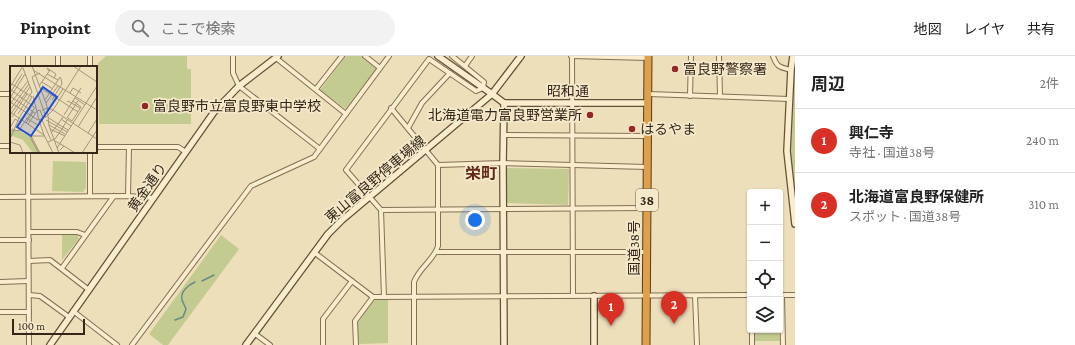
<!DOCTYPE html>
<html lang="ja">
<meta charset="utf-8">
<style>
body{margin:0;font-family:"Crimson Pro","Noto Sans JP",serif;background:#f2f2f2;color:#222}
.controls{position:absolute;right:12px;bottom:12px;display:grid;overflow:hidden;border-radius:4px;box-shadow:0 1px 3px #0004}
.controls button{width:36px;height:36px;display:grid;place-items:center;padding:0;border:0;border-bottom:1px solid #e0e0e0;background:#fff;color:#222;font:20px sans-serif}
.scale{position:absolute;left:12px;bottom:10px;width:73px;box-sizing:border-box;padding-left:4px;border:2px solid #34271a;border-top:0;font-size:11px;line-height:14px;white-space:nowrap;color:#34271a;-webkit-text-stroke:3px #f5e9cb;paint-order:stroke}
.you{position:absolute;left:475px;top:164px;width:14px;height:14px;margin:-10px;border:3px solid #fff;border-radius:50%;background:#1a73e8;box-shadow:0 0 0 6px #1a73e833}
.badge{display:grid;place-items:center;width:26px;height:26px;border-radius:50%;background:#d93025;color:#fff;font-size:13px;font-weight:700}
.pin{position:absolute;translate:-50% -33px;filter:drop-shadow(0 1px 2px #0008)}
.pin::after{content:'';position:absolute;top:21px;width:14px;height:12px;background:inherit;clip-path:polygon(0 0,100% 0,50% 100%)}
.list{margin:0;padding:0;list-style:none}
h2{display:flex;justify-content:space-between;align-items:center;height:52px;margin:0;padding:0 16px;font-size:17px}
h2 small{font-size:13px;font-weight:400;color:#767676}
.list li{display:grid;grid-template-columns:26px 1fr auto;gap:12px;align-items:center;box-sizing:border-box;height:64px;padding:0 16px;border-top:1px solid #e0e0e0}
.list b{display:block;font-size:15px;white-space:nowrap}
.list p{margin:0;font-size:13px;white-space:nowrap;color:#767676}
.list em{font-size:13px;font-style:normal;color:#767676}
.icon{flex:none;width:22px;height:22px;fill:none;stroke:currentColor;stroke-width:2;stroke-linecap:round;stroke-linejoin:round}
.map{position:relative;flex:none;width:795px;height:289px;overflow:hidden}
header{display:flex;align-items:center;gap:24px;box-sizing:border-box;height:56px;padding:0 20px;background:#fff;border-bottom:1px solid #e0e0e0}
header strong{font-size:19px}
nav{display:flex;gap:22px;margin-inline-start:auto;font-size:14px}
.search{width:280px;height:36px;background:#f2f2f2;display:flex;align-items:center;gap:10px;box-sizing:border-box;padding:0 14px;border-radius:22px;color:#767676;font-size:15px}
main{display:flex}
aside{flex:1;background:#fff}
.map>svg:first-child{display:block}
.green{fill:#c4cb90}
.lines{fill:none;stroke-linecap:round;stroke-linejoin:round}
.stream{stroke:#688b83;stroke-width:1.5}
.street-casing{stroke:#856f55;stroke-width:6}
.secondary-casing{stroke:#665039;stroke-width:8}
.highway-casing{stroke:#523d2a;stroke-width:9}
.street{stroke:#f9edce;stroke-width:4}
.secondary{stroke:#f9edce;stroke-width:5.5}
.highway{stroke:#e09f49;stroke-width:7}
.poi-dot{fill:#942625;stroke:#f5e9cb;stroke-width:1.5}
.labels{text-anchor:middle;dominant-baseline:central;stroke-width:3.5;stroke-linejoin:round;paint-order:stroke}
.shield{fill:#f5e9cb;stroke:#6e614f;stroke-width:1}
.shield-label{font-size:13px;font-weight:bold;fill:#34271a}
.poi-label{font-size:14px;fill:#34271a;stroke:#f5e9cb;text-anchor:start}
.street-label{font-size:14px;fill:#34271a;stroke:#f5e9cb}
.quarter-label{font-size:16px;font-weight:bold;fill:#60291a;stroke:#f5e9cb}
.inset-road{fill:none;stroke:#a4957b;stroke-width:1}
.view{fill:#1d4ed8;fill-opacity:0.15;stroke:#1d4ed8;stroke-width:2}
.inset-edge{fill:none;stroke:#34271a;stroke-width:2}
</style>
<header>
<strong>Pinpoint</strong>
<div class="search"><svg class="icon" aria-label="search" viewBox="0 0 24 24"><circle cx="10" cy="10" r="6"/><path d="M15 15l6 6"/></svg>ここで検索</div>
<nav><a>地図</a><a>レイヤ</a><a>共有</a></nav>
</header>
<main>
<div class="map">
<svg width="795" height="289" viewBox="0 0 795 289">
<rect width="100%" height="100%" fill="#eedfbb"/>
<!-- green -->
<g class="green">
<polygon points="106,0 187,0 187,13 191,13 191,68 99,68 98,7"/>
<polygon points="346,0 361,0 377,13 346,53 320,34"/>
<polygon points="793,0 795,0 795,168 788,115"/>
<polygon points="53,105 86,106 86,132 83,136 52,135"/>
<polygon points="507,112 569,113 568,149 507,147"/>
<polygon points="77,178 79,183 62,204 62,179"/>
<polygon points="221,179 239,193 168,289 163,289 149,278"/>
<polygon points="373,244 388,244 388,287 360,288 358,286 358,266"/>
<polygon points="755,274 779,274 780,285 755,285"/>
</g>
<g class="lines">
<!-- stream -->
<g class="stream">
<polyline points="202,225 214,219"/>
<path d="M 175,264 L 183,261 L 186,253 C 185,250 183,247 182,244 C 180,236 188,229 195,226"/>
</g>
<defs>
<g id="street">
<polyline points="28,0 28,11"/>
<polyline points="58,0 58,11"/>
<polyline points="90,0 90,11"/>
<polyline points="233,0 233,17 239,30 320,93"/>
<polyline points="365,0 380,12"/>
<polyline points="452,0 484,26 483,32 476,35 429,3 346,114 381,154 647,152"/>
<polyline points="571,0 648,2"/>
<polyline points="719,0 720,40"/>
<path d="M 773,0 C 777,11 779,11 791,14"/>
<path d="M 572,1 C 573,80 572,160 573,240"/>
<polyline points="276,2 346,58"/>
<polyline points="465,10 472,0"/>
<polyline points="316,33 342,0"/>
<polyline points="0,38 11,38"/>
<polyline points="648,38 789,43"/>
<polyline points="690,40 691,0"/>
<polyline points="391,52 438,109 503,107 647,111"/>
<polyline points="408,72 422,47 450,17"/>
<polyline points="503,79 648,80"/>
<polyline points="0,90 11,90"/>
<polyline points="96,91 178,91 186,96"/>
<polyline points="28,96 29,289"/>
<polyline points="90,96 90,140"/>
<polyline points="128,140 129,91"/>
<polyline points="0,141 128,140 154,142"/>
<polyline points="381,154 384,241"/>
<polyline points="29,176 77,176 85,179"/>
<polyline points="0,184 29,184"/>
<polyline points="436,196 647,196"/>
<polyline points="315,197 373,241 750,239"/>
<polyline points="29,205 50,204 89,234"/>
<polyline points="62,212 114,140"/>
<polyline points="0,226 28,225"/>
<polyline points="29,239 40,240 69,261"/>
<polyline points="780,239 795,239"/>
<polyline points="782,239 783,289"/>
<polyline points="695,240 697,289"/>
<polyline points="73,255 117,289"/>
<polyline points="0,256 29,256"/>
<polyline points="752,274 752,289"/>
<polyline points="254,277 270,289"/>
<polyline points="132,289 251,130 314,101 389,0"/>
<polyline points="323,289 323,263 352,225"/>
<polyline points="356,289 355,265 373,241"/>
<path d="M 414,289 L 414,226 C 419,212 434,204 438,190 L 438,109"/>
</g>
<g id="secondary">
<polyline points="521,0 492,38 504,47 648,47"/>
<polyline points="793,0 791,14 787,95 795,168"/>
<polyline points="504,47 503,107 504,289"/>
<polyline points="50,289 214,56 239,30 278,0"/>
<polyline points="246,289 328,178 342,164 492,38 438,0"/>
<polyline points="594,289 594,240"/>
</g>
<polyline id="highway" points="646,289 648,0"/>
</defs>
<!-- street casing -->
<use href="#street" class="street-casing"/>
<!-- secondary casing -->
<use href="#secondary" class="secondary-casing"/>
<!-- highway casing -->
<use href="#highway" class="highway-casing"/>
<!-- street -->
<use href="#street" class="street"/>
<!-- secondary -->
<use href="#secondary" class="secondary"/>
<!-- highway -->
<use href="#highway" class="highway"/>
</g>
<!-- markers -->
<g class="poi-dot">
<circle cx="675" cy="13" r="4"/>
<circle cx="145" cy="50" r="4"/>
<circle cx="590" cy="59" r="4"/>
<circle cx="632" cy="73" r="4"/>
</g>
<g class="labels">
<!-- shield labels -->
<rect class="shield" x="636" y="133" width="22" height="22" rx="3"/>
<g class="shield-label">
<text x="647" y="144">38</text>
</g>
<!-- poi labels -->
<g class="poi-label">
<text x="683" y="13">富良野警察署</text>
<text x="153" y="50">富良野市立富良野東中学校</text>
<text x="582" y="59" text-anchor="end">北海道電力富良野営業所</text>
<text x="640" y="73">はるやま</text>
</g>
<!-- street labels -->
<g class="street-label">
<text x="568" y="35">昭和通</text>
<text transform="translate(375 123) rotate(-40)">東山富良野停車場線</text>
<text transform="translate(147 131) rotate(-55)">黄金通り</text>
<text transform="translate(634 192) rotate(-90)">国道38号</text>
</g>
<!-- quarter labels -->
<g class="quarter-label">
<text x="481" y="117">栄町</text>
</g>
</g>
<!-- overview -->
<g transform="translate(10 10)">
<rect width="87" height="87" fill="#eedfbb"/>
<path d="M 2,62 L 22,71 L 30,87 L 23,87 L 13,74 L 0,69 Z" fill="#c4cb90"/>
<path class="inset-road" d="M 22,0 L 37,40 L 39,60 L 49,87M 63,0 L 87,16M 23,4 L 87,44M 39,5 L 37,2 L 46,8 L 44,12M 30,7 L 22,11 L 36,51M 37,8 L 48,14M 32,16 L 43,23M 2,18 L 22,31 L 9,52M 29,20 L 40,4M 0,21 L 13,0M 31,22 L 68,46M 0,23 L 24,41M 0,27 L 12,8M 60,27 L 63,22 L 71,27M 0,30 L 25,47M 23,30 L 29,54 L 33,52M 0,32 L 15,8M 65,32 L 75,39M 35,34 L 50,11 L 51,13M 42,34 L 52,18 L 51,13M 45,35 L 53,23M 0,36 L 28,54M 57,36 L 58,35 L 70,42M 36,37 L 48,20M 0,38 L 18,15M 0,44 L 19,18M 32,44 L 38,42 L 43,44 L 71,0M 0,46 L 34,69 L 43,87M 8,48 L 22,26 L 13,2M 0,49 L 20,21M 54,49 L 71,22M 2,51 L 17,28M 53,51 L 48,58 L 58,64M 16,52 L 28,59M 35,52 L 43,44 L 87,73M 39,52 L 48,58 L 42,66M 57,52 L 68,35M 58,52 L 62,55 L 71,41 L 63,35M 51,53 L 61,60M 29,54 L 34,69M 32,54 L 41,74M 36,54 L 52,63 L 45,73 L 38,76M 16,57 L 23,46M 18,58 L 27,45 L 30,44 L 33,52M 39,59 L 55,68M 68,61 L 87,31M 0,62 L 5,53 L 10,56 L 24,35M 40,63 L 55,70M 0,64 L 13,65 L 21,70 L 30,87M 9,64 L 26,40M 57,66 L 52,63 L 57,54M 78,67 L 87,53M 21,70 L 35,70M 20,71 L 28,86M 0,73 L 9,52M 45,75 L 54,80 L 50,84M 0,76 L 10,79 L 13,87M 54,80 L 65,87M 47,82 L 87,20M 72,87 L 87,64"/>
<path class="view" d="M 33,21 L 47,31 L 21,70 L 7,61 Z"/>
<rect width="87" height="87" class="inset-edge"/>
</g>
</svg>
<div class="controls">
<button>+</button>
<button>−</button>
<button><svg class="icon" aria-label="locate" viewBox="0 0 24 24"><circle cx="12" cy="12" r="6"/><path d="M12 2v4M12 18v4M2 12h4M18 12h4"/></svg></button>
<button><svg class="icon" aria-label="layers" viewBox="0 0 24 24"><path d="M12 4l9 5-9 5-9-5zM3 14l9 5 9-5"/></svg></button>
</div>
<div class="scale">100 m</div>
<div class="you"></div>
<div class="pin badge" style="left:611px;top:270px">1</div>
<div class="pin badge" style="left:674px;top:268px">2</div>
</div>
<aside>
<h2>周辺<small>2件</small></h2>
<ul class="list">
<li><span class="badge">1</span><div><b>興仁寺</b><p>寺社 · 国道38号</p></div><em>240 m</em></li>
<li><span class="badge">2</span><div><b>北海道富良野保健所</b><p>スポット · 国道38号</p></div><em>310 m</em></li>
</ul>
</aside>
</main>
